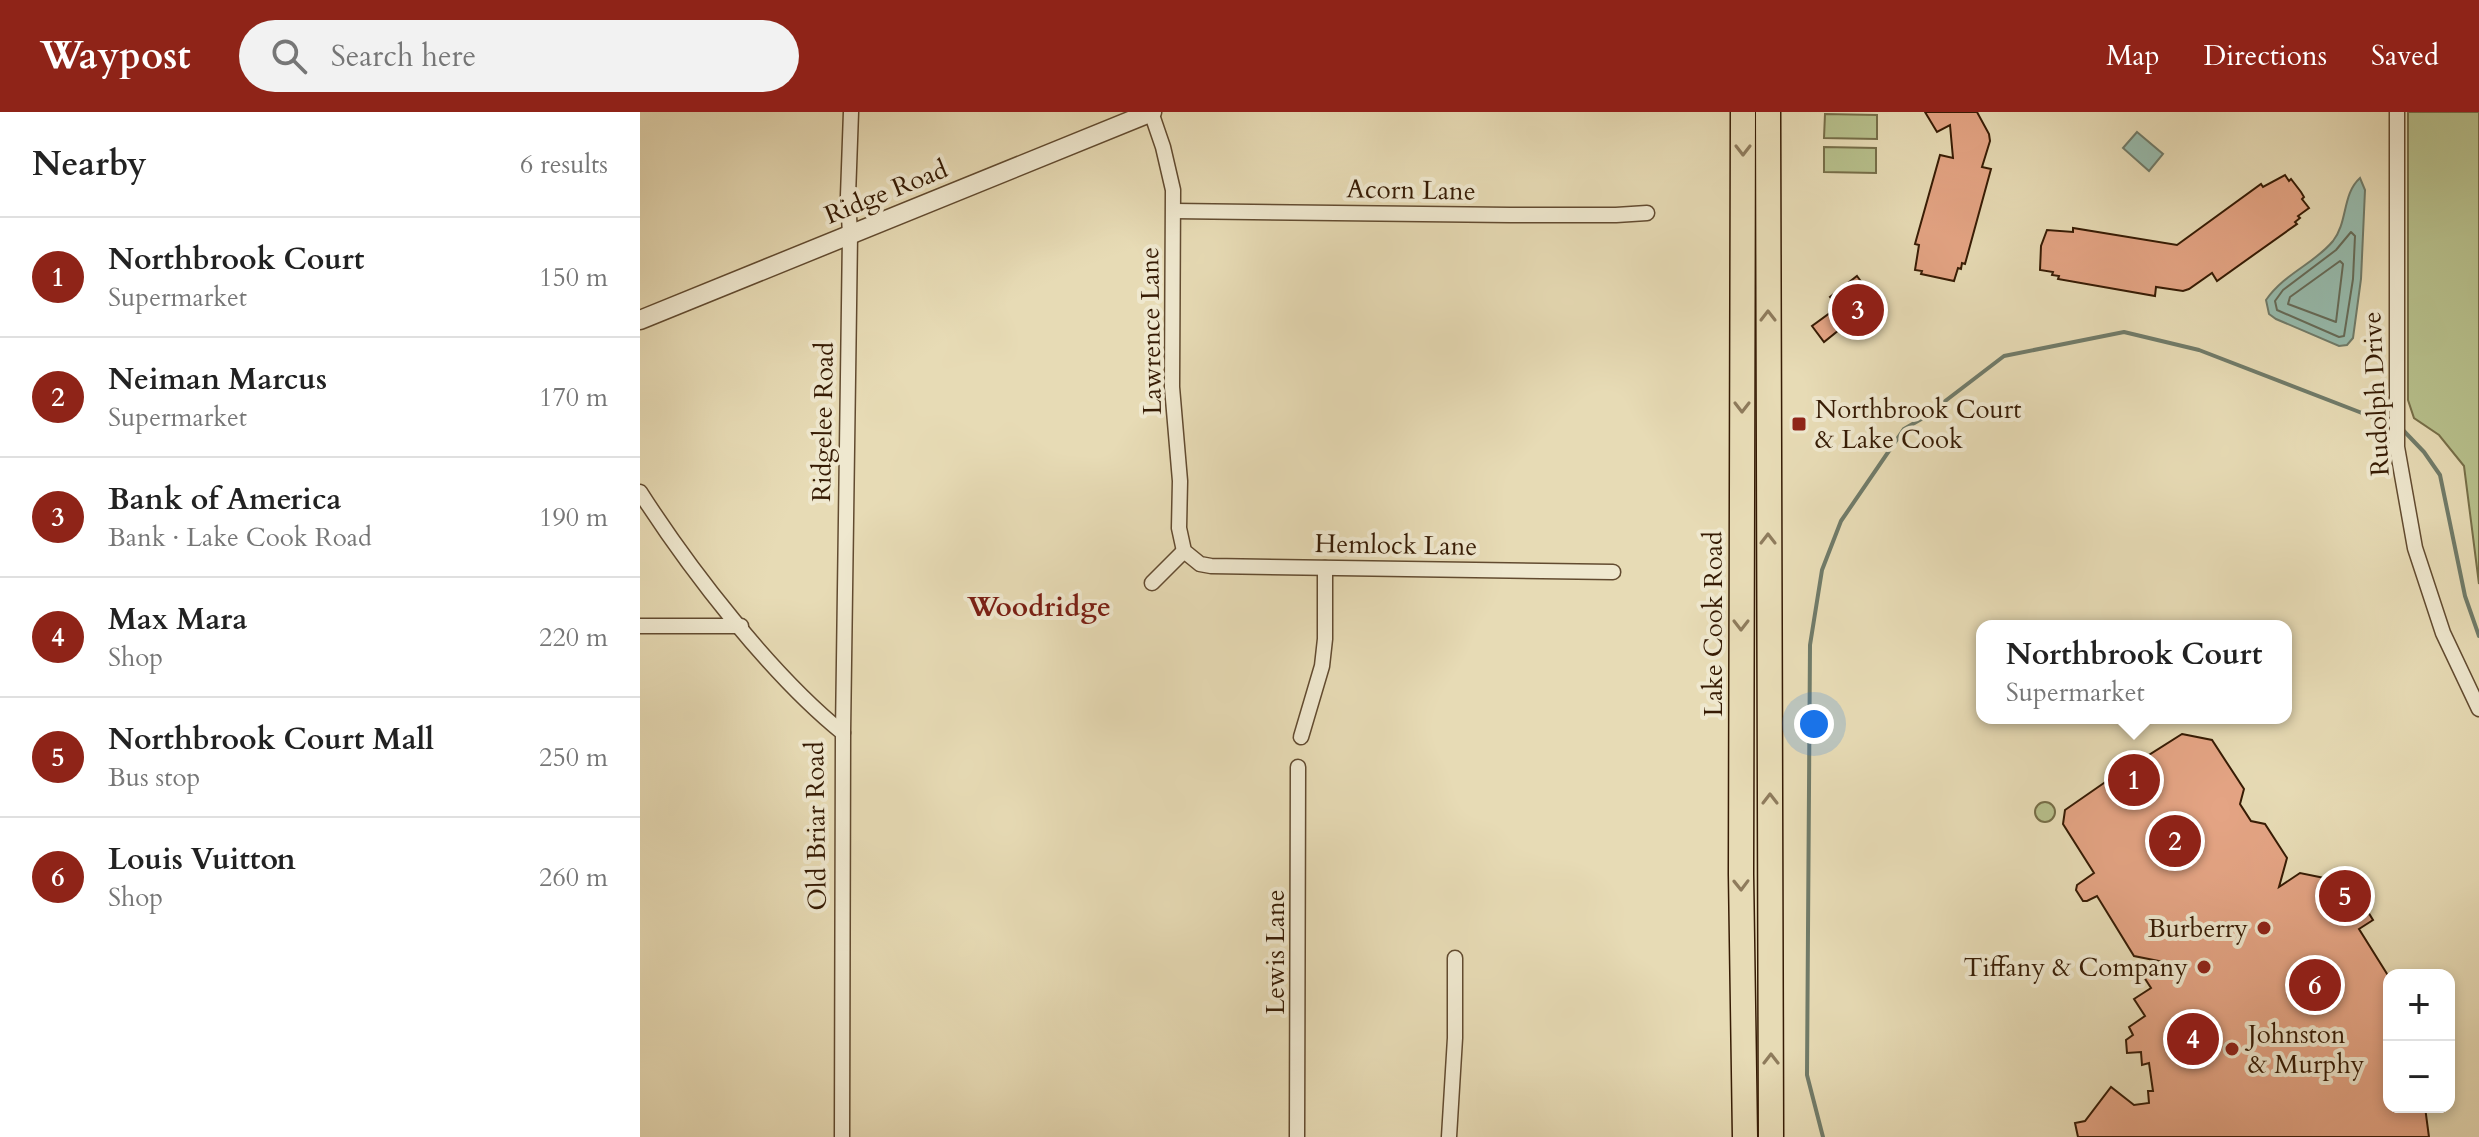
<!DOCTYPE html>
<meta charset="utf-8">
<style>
body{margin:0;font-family:Cardo,serif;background:#f2f2f2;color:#222}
.controls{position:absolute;right:24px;bottom:24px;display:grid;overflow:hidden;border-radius:16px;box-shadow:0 4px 12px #0003}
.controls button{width:72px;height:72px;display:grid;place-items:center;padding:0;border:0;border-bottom:2px solid #e0e0e0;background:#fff;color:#222;font:40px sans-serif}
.you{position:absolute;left:1174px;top:612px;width:28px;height:28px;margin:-20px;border:6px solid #fff;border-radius:50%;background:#1a73e8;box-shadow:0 0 0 12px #1a73e833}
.badge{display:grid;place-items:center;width:52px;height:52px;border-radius:50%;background:#8f2418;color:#fff;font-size:26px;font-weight:700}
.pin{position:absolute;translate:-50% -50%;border:4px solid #fff;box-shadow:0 2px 8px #0006}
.popup{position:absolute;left:1336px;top:508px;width:316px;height:104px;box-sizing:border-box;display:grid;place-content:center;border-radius:16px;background:#fff;filter:drop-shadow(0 2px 6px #0005);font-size:26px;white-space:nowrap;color:#767676}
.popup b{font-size:30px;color:#222}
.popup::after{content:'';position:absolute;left:50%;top:100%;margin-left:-16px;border:16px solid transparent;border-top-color:#fff}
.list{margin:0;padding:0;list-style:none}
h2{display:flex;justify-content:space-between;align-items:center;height:104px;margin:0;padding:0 32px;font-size:34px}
h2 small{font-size:26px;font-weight:400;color:#767676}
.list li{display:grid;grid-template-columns:52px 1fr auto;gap:24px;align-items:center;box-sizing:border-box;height:120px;padding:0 32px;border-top:2px solid #e0e0e0}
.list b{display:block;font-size:30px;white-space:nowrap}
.list p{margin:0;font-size:26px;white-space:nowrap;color:#767676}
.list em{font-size:26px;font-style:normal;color:#767676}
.icon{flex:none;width:44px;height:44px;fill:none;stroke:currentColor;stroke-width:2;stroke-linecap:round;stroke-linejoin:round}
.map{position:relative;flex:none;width:1839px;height:1025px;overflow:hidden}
header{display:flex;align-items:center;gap:48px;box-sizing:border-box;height:112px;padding:0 40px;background:#8f2418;color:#fff}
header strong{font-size:38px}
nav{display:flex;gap:44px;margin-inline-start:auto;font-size:28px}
.search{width:560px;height:72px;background:#f2f2f2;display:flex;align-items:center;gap:20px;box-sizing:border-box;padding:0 28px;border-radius:44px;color:#767676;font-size:30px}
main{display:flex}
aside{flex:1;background:#fff}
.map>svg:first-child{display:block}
.green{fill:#b7c08c;stroke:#766e48;stroke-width:2}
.water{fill:#97bbad;stroke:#707b69;stroke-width:2}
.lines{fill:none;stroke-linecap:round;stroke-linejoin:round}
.shore{stroke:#666b58;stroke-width:2}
.stream{stroke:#707b69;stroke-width:4}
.building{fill:#e4a484;stroke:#361b04;stroke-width:2}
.minor-casing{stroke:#624b30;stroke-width:17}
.tertiary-casing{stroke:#624b30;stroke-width:21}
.primary-casing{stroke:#361b04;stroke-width:27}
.minor{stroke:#efe8cf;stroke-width:14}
.tertiary{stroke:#efe8cf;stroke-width:18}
.primary{stroke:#e7dbb5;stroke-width:24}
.oneway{stroke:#8e7b5c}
.poi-dot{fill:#8f2418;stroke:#efe8cf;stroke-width:3}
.labels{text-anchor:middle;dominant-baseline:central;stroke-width:8;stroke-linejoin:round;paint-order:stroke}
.street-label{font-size:26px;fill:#361b04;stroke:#efe8cf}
.poi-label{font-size:26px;fill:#361b04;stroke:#efe8cf;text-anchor:start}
.neighbourhood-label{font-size:28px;font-weight:bold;fill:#7a1f14;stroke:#efe8cf}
</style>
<header>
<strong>Waypost</strong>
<div class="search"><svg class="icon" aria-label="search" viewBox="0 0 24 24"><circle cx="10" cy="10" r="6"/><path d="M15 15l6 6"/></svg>Search here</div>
<nav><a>Map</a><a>Directions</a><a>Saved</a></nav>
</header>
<main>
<aside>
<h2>Nearby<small>6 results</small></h2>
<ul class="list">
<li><span class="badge">1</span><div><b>Northbrook Court</b><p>Supermarket</p></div><em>150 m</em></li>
<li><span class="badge">2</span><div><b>Neiman Marcus</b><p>Supermarket</p></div><em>170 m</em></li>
<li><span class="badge">3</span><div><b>Bank of America</b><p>Bank · Lake Cook Road</p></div><em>190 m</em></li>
<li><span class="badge">4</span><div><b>Max Mara</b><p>Shop</p></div><em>220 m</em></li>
<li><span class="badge">5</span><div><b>Northbrook Court Mall</b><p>Bus stop</p></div><em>250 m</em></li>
<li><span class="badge">6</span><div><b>Louis Vuitton</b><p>Shop</p></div><em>260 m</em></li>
</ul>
</aside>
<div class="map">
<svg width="1839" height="1025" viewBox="0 0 1839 1025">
<rect width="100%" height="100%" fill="#e7dbb5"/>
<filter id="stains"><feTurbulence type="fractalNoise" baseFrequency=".0025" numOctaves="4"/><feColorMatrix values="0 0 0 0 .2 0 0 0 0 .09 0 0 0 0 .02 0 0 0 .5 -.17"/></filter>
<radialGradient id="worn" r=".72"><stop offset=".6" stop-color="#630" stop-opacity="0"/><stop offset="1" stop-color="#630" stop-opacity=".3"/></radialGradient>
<!-- green -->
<g class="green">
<polygon points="1768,0 1839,0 1839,472 1824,354 1799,323 1774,306 1768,288"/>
<polygon points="1185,2 1237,3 1237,27 1184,26"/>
<polygon points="1184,35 1236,36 1236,61 1184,60"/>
<circle cx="1405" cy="700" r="10"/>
</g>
<!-- water -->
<g class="water">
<polygon points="1497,20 1523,42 1509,59 1483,36"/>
<path d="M 1720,66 L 1725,78 L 1721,167 L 1713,226 L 1707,233 L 1699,234 L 1636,207 L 1629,202 L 1626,188 C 1645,161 1674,152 1693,129 C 1708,110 1702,82 1720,66 Z"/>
</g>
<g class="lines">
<!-- shore -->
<g class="shore">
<polygon points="1711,120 1715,124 1713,167 1704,224 1699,225 1637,198 1635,189 1643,178 1696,138"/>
<polygon points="1700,149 1703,152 1696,210 1648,192 1650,185"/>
</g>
<!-- stream -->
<g class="stream">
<polyline points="1761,316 1784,340 1800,363 1825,484 1839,524"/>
<polyline points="1183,1025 1167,963 1170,533 1182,458 1201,409 1264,317 1283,306 1364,244 1484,220 1559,238 1753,313"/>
</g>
</g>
<!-- building -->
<g class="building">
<polygon points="1285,0 1337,0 1349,22 1350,29 1342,55 1351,57 1325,152 1322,151 1321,157 1318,156 1314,169 1281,162 1282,159 1275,158 1279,133 1275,132 1300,43 1313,46 1310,13 1297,20"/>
<polygon points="1645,63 1649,69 1651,67 1661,80 1664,85 1662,87 1669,96 1658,104 1660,106 1655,110 1657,112 1577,169 1572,161 1549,177 1543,179 1516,175 1515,184 1418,167 1419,164 1412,163 1413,160 1400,158 1401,134 1407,118 1433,120 1433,116 1537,133 1621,72 1623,75"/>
<polygon points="1217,164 1243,199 1216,219 1209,210 1184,230 1172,214 1198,195 1190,185"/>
<polygon points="1542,622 1572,628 1604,677 1600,692 1611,709 1625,712 1647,746 1639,775 1660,761 1689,767 1706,796 1720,787 1733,808 1719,817 1749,865 1749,995 1785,995 1789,1025 1438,1025 1435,1011 1445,1009 1471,975 1494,993 1509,991 1508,979 1513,979 1509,951 1502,953 1501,940 1487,941 1486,928 1493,923 1489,915 1505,904 1494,887 1511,876 1502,862 1519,849 1494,844 1457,784 1447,789 1443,789 1436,778 1437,773 1454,761 1423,712 1425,698 1474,664 1479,665 1487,657 1508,647 1509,643"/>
</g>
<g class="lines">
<defs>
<g id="minor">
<polyline points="511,0 523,35 533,78 532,275 540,369 539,416 544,439 560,452 571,454 973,460"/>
<polyline points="1757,0 1757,335 1775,436 1803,521 1839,597"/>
<polyline points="534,99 870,103 976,103 1007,101"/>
<path d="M 0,380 C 50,458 131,563 203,621 L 202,1025"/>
<polyline points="512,471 544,439"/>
<polyline points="0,514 101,514"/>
<polyline points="203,621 210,123 208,84 211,0"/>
<polyline points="661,625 682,554 685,527 685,456"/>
<polyline points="657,1025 658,655"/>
<polyline points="809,1025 815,926 815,846"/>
</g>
<polyline id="tertiary" points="0,208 512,0"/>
<g id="primary">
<polyline points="1103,0 1101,762 1105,1025"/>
<polyline points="1128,0 1131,1025"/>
</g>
</defs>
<!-- minor casing -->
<use href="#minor" class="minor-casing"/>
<!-- tertiary casing -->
<use href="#tertiary" class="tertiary-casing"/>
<!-- primary casing -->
<use href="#primary" class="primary-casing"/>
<!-- minor -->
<use href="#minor" class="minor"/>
<!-- tertiary -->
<use href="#tertiary" class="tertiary"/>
<!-- primary -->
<use href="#primary" class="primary"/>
</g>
<!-- one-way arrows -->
<defs><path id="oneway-chevron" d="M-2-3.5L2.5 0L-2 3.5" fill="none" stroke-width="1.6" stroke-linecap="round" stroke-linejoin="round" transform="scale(2)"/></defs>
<g class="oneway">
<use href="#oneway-chevron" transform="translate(1103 38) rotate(90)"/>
<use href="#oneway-chevron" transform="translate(1128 204) rotate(-90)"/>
<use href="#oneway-chevron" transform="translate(1102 295) rotate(90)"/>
<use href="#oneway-chevron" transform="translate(1128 427) rotate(-90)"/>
<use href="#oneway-chevron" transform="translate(1101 513) rotate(90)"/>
<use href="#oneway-chevron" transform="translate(1130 687) rotate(-90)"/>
<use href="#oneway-chevron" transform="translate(1101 773) rotate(89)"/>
<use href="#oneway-chevron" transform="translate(1131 947) rotate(-90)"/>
</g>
<!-- markers -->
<g class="poi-dot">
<rect x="1151" y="304" width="16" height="16" rx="4"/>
<circle cx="1624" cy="816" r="8"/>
<circle cx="1564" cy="855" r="8"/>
<circle cx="1592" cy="937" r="8"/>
</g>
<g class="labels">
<!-- street labels -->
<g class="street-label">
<text transform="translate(771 78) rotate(1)">Acorn Lane</text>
<text transform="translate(246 80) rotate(-22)">Ridge Road</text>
<text transform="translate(511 219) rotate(-91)">Lawrence Lane</text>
<text transform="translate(1736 282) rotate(-93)">Rudolph Drive</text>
<text transform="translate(183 310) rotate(-89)">Ridgelee Road</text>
<text transform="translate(756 433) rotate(1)">Hemlock Lane</text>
<text transform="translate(1073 512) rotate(-90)">Lake Cook Road</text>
<text transform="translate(176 714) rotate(-91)">Old Briar Road</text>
<text transform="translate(635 840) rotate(-90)">Lewis Lane</text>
</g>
<!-- poi labels -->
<g class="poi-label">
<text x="1175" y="297">Northbrook Court<tspan x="1175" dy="30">&amp; Lake Cook</tspan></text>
<text x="1608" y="816" text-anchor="end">Burberry</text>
<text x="1548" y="855" text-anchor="end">Tiffany &amp; Company</text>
<text x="1608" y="922">Johnston<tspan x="1608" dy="30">&amp; Murphy</tspan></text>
</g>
<!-- neighbourhood labels -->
<g class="neighbourhood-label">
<text x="399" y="495">Woodridge</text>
</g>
</g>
<rect width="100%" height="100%" filter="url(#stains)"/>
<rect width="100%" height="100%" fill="url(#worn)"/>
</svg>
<div class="controls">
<button>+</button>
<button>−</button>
</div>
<div class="you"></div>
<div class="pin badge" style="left:1494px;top:668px">1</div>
<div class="popup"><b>Northbrook Court</b>Supermarket</div>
<div class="pin badge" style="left:1535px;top:729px">2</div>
<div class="pin badge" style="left:1218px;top:198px">3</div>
<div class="pin badge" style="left:1553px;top:927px">4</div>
<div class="pin badge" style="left:1705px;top:784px">5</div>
<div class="pin badge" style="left:1675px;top:873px">6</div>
</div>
</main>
